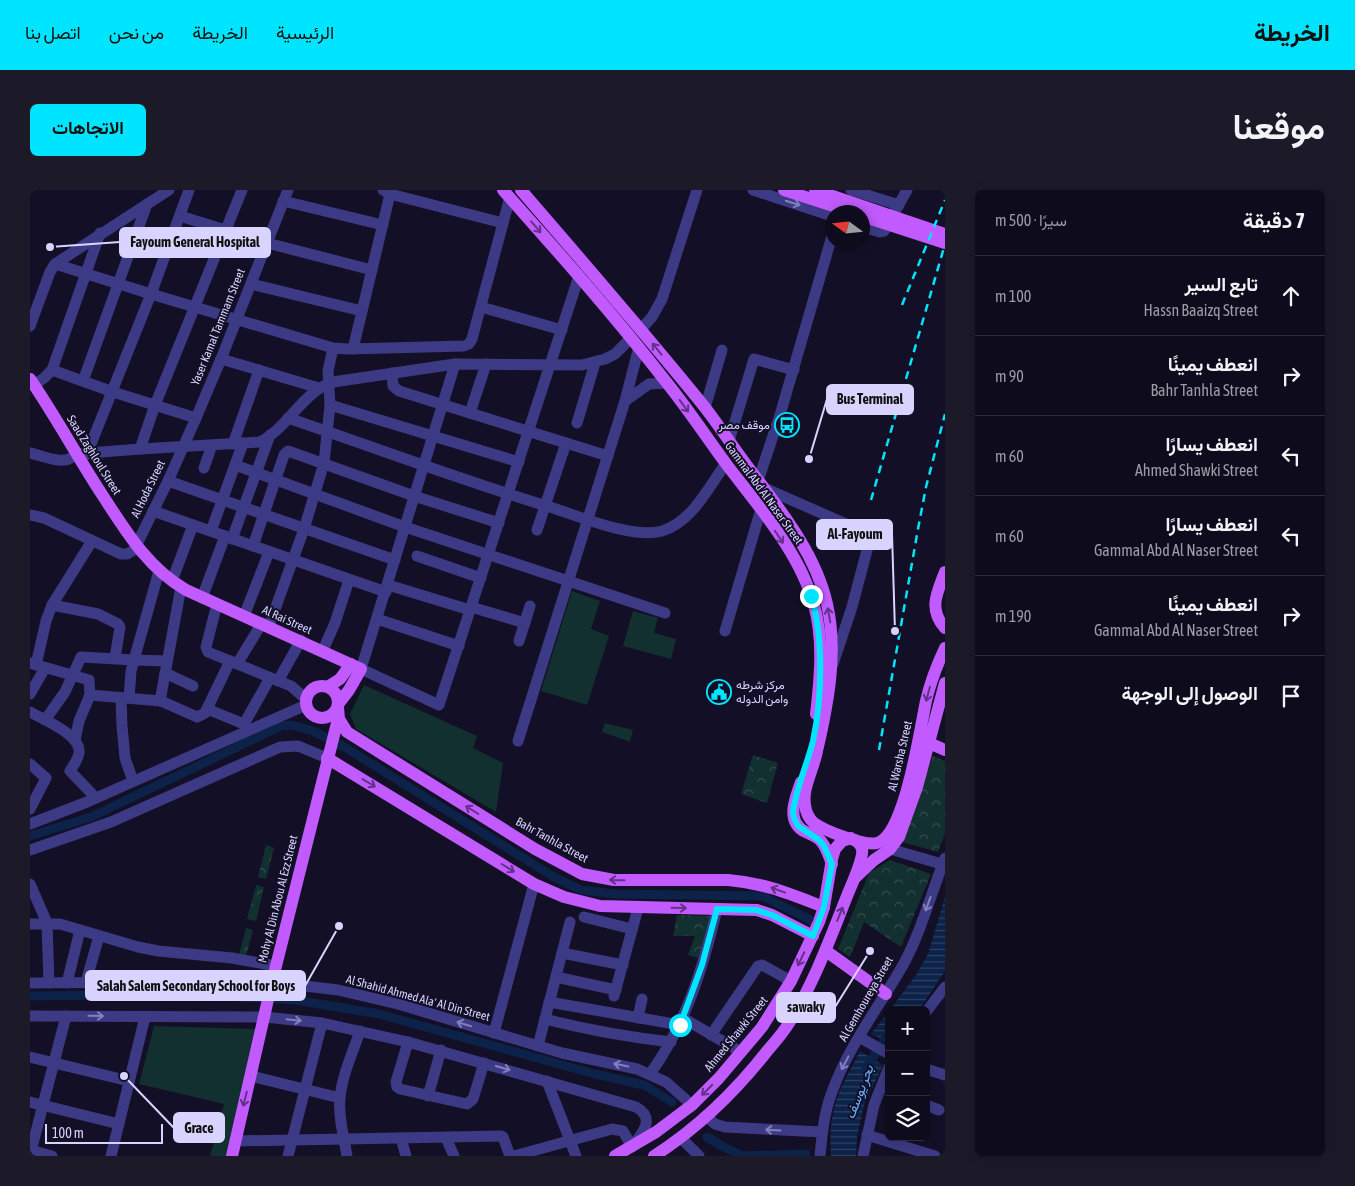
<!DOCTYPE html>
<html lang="ar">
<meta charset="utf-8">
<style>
body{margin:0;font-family:"Asap Condensed",Vazirmatn,sans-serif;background:#1c1929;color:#f1f3f6;direction:rtl}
.controls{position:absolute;right:15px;bottom:15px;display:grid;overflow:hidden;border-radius:8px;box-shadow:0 2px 12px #0003}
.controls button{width:45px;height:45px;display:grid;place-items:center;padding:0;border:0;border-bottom:1px solid #2e2b3b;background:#0e0b1c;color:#f1f3f6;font:25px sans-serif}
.compass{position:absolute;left:795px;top:15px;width:45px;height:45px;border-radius:50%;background:#0e0b1c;box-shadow:0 2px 12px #0003;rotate:285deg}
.scale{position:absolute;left:15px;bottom:12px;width:118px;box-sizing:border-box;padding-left:5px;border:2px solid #d9d4ff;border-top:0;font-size:14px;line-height:18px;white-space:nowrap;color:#d9d4ff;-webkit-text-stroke:4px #130f26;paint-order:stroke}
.stop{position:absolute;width:15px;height:15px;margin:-11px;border:4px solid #00e5ff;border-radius:50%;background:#fff}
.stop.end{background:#00e5ff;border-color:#fff;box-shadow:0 1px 5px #0008}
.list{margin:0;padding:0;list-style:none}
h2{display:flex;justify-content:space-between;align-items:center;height:65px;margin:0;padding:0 20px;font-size:21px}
h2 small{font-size:16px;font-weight:400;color:#9b9ba3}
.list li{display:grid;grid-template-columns:32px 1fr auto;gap:15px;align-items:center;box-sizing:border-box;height:80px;padding:0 20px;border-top:1px solid #2e2b3b}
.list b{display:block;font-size:19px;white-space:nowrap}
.list p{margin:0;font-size:16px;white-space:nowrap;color:#9b9ba3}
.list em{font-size:16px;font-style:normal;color:#9b9ba3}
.icon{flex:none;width:28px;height:28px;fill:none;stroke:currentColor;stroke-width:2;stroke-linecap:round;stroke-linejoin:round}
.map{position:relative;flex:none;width:915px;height:966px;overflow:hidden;direction:ltr;border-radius:8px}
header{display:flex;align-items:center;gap:30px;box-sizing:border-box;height:70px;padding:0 25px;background:#00e5ff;color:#111}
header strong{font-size:24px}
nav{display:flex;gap:28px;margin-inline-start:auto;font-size:18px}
.intro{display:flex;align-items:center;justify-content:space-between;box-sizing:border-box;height:120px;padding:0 30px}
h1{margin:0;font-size:35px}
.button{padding:12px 22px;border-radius:8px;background:#00e5ff;color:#111;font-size:18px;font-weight:700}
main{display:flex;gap:30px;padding:0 30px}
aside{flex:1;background:#0e0b1c;border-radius:8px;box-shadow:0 2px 12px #0003}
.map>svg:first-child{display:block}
.park{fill:url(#park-crowns)}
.garden{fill:#12302f}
.water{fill:url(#water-rules)}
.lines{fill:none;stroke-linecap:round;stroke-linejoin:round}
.canal{stroke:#0c2248;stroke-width:9}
.minor{stroke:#3d3a85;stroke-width:11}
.major{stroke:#c25bff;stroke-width:12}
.rail{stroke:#00e5ff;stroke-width:2.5;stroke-dasharray:8 6;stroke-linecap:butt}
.oneway{stroke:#837fbc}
.oneway2{stroke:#623188}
.route{stroke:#00e5ff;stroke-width:6}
.labels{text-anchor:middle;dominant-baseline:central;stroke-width:4;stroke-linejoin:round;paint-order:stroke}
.street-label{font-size:12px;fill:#d9d4ff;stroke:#130f26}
.poi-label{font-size:12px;fill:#d9d4ff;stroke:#130f26;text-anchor:end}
.water-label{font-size:14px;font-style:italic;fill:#62b6ff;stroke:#130f26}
.leader{fill:none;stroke:#d9d4ff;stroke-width:2}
.callout-dot{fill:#d9d4ff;stroke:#130f26;stroke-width:2}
.callout{fill:#d9d4ff;stroke:#d9d4ff;stroke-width:2}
.callout-label{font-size:14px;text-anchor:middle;font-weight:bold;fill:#111}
</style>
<header>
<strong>الخريطة</strong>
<nav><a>الرئيسية</a><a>الخريطة</a><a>من نحن</a><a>اتصل بنا</a></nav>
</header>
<div class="intro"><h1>موقعنا</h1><a class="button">الاتجاهات</a></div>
<main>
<aside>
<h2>7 دقيقة<small>سيرًا · 500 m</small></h2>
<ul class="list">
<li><svg class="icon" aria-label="ahead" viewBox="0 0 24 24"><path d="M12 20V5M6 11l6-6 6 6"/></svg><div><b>تابع السير</b><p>Hassn Baaizq Street</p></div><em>100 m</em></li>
<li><svg class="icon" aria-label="right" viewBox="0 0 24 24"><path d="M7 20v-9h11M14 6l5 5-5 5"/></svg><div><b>انعطف يمينًا</b><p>Bahr Tanhla Street</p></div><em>90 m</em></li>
<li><svg class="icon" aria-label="left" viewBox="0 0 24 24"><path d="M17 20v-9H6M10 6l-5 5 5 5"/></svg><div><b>انعطف يسارًا</b><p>Ahmed Shawki Street</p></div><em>60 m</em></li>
<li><svg class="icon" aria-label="left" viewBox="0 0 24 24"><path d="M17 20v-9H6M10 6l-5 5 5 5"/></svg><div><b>انعطف يسارًا</b><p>Gammal Abd Al Naser Street</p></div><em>60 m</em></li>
<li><svg class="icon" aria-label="right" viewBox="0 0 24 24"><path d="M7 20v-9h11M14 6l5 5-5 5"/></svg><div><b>انعطف يمينًا</b><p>Gammal Abd Al Naser Street</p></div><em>190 m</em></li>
<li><svg class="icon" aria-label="arrive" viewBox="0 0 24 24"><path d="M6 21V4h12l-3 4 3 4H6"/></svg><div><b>الوصول إلى الوجهة</b></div></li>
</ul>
</aside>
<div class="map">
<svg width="915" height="966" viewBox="0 0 915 966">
<defs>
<pattern id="park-crowns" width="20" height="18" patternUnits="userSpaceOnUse" patternTransform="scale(1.25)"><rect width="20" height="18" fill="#12302f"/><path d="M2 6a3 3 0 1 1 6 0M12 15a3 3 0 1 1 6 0" fill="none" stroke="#344d4e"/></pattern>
<pattern id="water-rules" width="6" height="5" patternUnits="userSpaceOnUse" patternTransform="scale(1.25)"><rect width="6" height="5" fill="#0c2248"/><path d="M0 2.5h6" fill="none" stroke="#2f4163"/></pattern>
</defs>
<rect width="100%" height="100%" fill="#130f26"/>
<!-- park -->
<g class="park">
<polygon points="723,565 748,573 737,613 711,604"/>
<polygon points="903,566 915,571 915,643 908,662 872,652"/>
<polygon points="236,655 244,658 236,689 228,687"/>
<polygon points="860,670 901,684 871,757 834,732 820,767 808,759 839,683"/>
<polygon points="226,695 234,697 226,731 217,729"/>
<polygon points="647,725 681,726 676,747 668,768 658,765 665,746 643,746"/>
<polygon points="216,738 223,740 216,766 209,765"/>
</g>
<!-- garden -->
<g class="garden">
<polygon points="542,401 570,411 561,439 579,446 557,515 511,501"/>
<polygon points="603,421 628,428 624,443 646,449 641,469 593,456"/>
<polygon points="334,495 447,546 443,558 473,573 466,622 326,539 320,524"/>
<polygon points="575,533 603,540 600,552 572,542"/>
<polygon points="124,836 229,839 196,966 180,966 194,914 109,894"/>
</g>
<!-- water -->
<g class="water">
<polygon points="915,707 915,781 889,820 860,820 886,785 898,764"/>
<polygon points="859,821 859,852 841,844"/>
<path d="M 830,861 L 853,875 L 834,915 L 827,947 L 826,966 L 801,966 C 800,950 800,934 804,919 C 809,898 821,879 830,861 Z"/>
</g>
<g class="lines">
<!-- canal -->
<g class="canal">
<polyline points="0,646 61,627 251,536 262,535 283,541 316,558 524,687 551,700 586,704 732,706 783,731"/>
<polyline points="0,806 158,804 265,810 349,824 565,884 614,895 642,912"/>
<polyline points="836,878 859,843"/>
<polyline points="677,947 694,957 713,966 776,964"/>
</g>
<!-- minor -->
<g class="minor">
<polyline points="353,0 360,4 473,33"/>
<polyline points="723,0 802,26"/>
<polyline points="821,0 869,15"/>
<polyline points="253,11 353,35"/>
<polyline points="150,26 237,53 342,80"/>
<polyline points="832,37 850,42 854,41 877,0"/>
<polyline points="25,74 121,104 303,158 318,159 434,156 439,154 442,149 480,7"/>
<polyline points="221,94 332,121"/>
<polyline points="451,117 532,140"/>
<polyline points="0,136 20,82 25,74 139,0"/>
<polyline points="611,139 622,127 632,109 667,0"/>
<polyline points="323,159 360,4"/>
<polyline points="191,169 289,198"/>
<polyline points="425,174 331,479 409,515 549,86"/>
<polyline points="22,180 83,202 166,228"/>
<polyline points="362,183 363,196 369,201 578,266"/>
<polyline points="53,191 117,14"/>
<polyline points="4,195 14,188 22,180 70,43"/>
<polyline points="595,211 619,194 638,193"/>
<polyline points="300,215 489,272"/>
<polyline points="675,218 692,160"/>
<polyline points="440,223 456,174"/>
<path d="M 258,228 C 346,258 434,291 523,318 C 551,327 603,349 632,341 C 662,332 679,297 696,273"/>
<polyline points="547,233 565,173"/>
<polyline points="699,251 724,169 764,180"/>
<polyline points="203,254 229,180"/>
<polyline points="110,259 125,215 212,0"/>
<path d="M 0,263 C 14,266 35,277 46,264 L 110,259 L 230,252 C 258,238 272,202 303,192 L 425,174 L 552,175 L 575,169 L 585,164 L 601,148"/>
<polyline points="57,264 121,104 159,0"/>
<polyline points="205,275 375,337 635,423"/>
<polyline points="174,278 182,255"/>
<polyline points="138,291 365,370"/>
<polyline points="728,291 750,225 802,46"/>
<polyline points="732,297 841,345 822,417 803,474"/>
<polyline points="123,321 356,402"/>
<polyline points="0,325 14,328 91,364 97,364 104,360 138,291 166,228 191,169 258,0"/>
<polyline points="507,340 536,253"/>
<polyline points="181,341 213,253"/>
<polyline points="202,349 240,245"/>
<polyline points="223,356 254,265 258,261 384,306 469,333"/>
<polyline points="387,366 451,388"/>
<polyline points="142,391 163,335"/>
<polyline points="358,395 440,420"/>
<polyline points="172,408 195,346"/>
<polyline points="187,414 176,457 178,462 261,496 276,509"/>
<polyline points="22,415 68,424 88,434 90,437 85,468"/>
<polyline points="441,417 495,433"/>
<polyline points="214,426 239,362"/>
<polyline points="347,429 429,456"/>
<polyline points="239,436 274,339 294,273 300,215 298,181 303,158"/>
<polyline points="695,441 731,319"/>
<polyline points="489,451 500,416"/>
<polyline points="293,460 305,433 319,390"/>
<polyline points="0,473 59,490 60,505 131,511 167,527 175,523 200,471"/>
<polyline points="207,474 232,433"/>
<polyline points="6,475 16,431 22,415 62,351"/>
<polyline points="135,483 163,496"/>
<polyline points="248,491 271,450"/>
<polyline points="0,504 15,478"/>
<polyline points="91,508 92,536 95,568 103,591"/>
<polyline points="99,508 101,481 104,470 137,471"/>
<polyline points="130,511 151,397"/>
<polyline points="177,519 214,534 218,539"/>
<path d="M 0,522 C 14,530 52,545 49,563 C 48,570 43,576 40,581 L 66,608"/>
<polyline points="15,530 35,502 51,467 104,470 129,381"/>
<polyline points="214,534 240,488"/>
<polyline points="45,550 49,531 60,505"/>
<polyline points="488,551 595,211 609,157"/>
<polyline points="0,574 16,588 0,619"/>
<polyline points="0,634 57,612 276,515"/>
<polyline points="860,659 915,675"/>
<polyline points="0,660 81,632 250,557 268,556 297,568"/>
<polyline points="0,694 17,733 19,793"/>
<polyline points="554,727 602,739"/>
<polyline points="0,734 30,734 108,757 128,761 202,768 246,776"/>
<polyline points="532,763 593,775"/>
<polyline points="526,787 586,800"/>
<polyline points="56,792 69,746"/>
<polyline points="0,793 220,791 242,792 308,800 368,814 532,863 607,879 636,892 662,915"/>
<polyline points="37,793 50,740"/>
<polyline points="584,806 608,718"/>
<polyline points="519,812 650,835"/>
<polyline points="896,822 915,797"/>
<path d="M 0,826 L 235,827 L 292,833 L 378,852 L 606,917 C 627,929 611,944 602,957 L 593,941 L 582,939 L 484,966"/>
<polyline points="608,828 612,809"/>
<polyline points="653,828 711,862"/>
<path d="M 515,829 C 557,840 598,847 641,852"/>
<polyline points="464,843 504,694"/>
<polyline points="681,845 728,776 732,775 761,791"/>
<polyline points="829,847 859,864"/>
<polyline points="378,852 366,892 367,897 370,899 437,914 443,909 454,873"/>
<polyline points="508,856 540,732"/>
<polyline points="0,867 99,891"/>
<polyline points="896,879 915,885"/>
<path d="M 620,884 C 656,834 673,778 687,719"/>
<polyline points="221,886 310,908"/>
<polyline points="517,891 546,966"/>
<polyline points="398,906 411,860"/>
<polyline points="0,912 89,934"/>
<polyline points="896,915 909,920"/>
<polyline points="676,926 685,934 695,937 792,942"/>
<polyline points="837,945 905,966"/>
<polyline points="371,948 376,966"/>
<polyline points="416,948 424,966"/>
<polyline points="651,948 669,966"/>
<polyline points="205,951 471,946 473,947 480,966"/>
<polyline points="0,960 22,966"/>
<polyline points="0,965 36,826"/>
<polyline points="81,966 115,827"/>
<polyline points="258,966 292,833"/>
<path d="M 317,966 C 314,947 308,927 310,908 C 312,885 323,862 330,841"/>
<path d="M 790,966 C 792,944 794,923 802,902 C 818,857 849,817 873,775 C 891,742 901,704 915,668"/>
<polyline points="833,966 844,915 859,877"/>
</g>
<!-- major -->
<g class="major">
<path d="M 473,0 C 529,63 585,126 637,193 C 658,219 677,248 697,275 C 729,317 770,363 784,415 C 794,450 790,489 786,524"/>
<path d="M 491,0 C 552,71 614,142 673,215 C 688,234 701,254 715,273 C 747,316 785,361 797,414 C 808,462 798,514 787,561 C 784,578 772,598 775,615 C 776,623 778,628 784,633 C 795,641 834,656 847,653 C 875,645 890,539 896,511 C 900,493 907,475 915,458"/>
<polyline points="754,0 822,22"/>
<polyline points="785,0 915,44"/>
<polyline points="832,26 915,53"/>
<path d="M 0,189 C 26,227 48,268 73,306 C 97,343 118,378 156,400 L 331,479 L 319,500 L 309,513"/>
<path d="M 915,382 C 907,403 898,419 915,438"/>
<circle cx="292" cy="512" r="16"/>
<polyline points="299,496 310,489 321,474"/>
<path d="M 308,517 L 309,529 L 317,542 L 505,659 L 552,684 L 584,690 L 698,690 C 735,693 760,704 794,717"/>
<polyline points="899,553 915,560"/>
<polyline points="297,568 504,694 534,707 570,716 727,720 742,725 783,746"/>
<path d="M 771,592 C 766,607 756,628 772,640 C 777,643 784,645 789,649 C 796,655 799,666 802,674"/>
<polyline points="826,687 844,670 860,659 869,647 887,597 915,493"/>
<polyline points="796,761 856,804"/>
<polyline points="202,966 242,792 307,533 307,524"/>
<polyline points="585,966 626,942 662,915 689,888 732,837 761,791 789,732 794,717 802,669 805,659 812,651 821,648"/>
<path d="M 624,966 C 668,938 706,901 738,860 C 745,852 753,843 759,833 C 784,793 800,749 817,706 C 821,696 834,668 832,659 C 831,655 829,653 825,650"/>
</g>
<!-- rail -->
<g class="rail">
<polyline points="872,115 915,10"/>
<polyline points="841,310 915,54"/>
<polyline points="849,560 888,339 896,297 915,224"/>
</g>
</g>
<!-- one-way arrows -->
<defs><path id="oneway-shaft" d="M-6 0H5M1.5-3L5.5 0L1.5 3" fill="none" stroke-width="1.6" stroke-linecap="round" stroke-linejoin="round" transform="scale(1.25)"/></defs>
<g class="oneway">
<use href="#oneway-shaft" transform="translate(763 13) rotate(18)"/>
<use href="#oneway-shaft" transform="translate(898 714) rotate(110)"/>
<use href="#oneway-shaft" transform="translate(66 826) rotate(1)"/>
<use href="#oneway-shaft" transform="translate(264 830) rotate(6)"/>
<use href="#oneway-shaft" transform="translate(434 834) rotate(-163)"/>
<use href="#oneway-shaft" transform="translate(815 873) rotate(118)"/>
<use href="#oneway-shaft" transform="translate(591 875) rotate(-168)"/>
<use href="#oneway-shaft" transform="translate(473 878) rotate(16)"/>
<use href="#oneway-shaft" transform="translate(743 940) rotate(-177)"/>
</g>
<g class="oneway2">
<use href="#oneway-shaft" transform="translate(506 37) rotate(49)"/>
<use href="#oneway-shaft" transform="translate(627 159) rotate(-129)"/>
<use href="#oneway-shaft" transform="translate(654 216) rotate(54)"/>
<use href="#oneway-shaft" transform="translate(749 347) rotate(56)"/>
<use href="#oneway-shaft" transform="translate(799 425) rotate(-100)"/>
<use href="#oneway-shaft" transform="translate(898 504) rotate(105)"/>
<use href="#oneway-shaft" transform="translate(339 593) rotate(31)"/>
<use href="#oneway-shaft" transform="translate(442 620) rotate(-148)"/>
<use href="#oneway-shaft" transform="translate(478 678) rotate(32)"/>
<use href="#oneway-shaft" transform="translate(587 690) rotate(-179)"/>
<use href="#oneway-shaft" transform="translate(748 700) rotate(-160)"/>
<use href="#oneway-shaft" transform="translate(649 718) rotate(1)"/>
<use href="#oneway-shaft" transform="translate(810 724) rotate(-68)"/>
<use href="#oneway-shaft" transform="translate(771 769) rotate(116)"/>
<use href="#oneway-shaft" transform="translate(677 900) rotate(135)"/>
<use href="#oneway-shaft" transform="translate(215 909) rotate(104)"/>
</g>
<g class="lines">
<!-- route -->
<path class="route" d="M 650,835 L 672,775 L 687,719 L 726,720 L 742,725 L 783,746 L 794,717 L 802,674 L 794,656 L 789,650 L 768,636 L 764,628 L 763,622 C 766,598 777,575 783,551 C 792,509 794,447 781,406"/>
</g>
<!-- icons -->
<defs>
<symbol id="bus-ring" viewBox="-11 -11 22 22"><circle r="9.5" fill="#130f26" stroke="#00e5ff" stroke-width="1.5"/><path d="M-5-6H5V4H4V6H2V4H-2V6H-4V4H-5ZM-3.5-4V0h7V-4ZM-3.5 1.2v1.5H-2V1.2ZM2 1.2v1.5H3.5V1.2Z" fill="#00e5ff"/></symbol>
<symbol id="civic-ring" viewBox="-11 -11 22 22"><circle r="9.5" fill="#130f26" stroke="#00e5ff" stroke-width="1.5"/><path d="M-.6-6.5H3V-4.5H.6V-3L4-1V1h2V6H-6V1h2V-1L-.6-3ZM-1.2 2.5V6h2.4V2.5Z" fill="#00e5ff"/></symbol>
</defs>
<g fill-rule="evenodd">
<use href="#bus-ring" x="743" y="221" width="28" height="28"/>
<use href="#civic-ring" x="675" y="488" width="28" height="28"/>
</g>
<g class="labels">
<!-- street labels -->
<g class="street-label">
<text transform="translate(188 137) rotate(-68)">Yaser Kamal Tammam Street</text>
<text transform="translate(64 265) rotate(58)">Saad Zaghloul Street</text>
<text transform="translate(118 299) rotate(-64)">Al Hoda Street</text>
<text transform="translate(734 303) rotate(54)">Gammal Abd Al Naser Street</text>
<text transform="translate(257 430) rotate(24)">Al Rai Street</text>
<text transform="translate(870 566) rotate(-77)">Al Warsha Street</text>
<text transform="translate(522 650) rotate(29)">Bahr Tanhla Street</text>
<text transform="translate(248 709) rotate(-76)">Mohy Al Din Abou Al Ezz Street</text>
<text transform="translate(388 808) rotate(15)">Al Shahid Ahmed Ala' Al Din Street</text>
<text transform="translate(836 809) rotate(-60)">Al Gemhoureya Street</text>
<text transform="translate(706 844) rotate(-51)">Ahmed Shawki Street</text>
</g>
<!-- poi labels -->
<g class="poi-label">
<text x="740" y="235">موقف مصر</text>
<text x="706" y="495" text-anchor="start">مركز شرطه<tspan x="706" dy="14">وامن الدوله</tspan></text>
</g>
<!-- water labels -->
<g class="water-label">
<text transform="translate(829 902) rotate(-69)">بحر يوسف</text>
</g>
</g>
<!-- callouts -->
<path class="leader" d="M20 57L90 52M779 269L797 209M865 441L862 344M309 736L275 796M840 761L805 817M94 886L144 938"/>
<g class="callout-dot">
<circle cx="20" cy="57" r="5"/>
<circle cx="779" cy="269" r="5"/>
<circle cx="865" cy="441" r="5"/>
<circle cx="309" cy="736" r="5"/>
<circle cx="840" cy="761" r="5"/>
<circle cx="94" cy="886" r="5"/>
</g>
<g class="callout">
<rect x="90" y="38" width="150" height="29" rx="5"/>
<rect x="797" y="195" width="86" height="29" rx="5"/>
<rect x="787" y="330" width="75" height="29" rx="5"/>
<rect x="56" y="781" width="219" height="29" rx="5"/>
<rect x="747" y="803" width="58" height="29" rx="5"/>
<rect x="144" y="923" width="50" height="29" rx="5"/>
</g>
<g class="callout-label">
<text x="165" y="57">Fayoum General Hospital</text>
<text x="840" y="214">Bus Terminal</text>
<text x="825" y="349">Al-Fayoum</text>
<text x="166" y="801">Salah Salem Secondary School for Boys</text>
<text x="776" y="822">sawaky</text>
<text x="169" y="943">Grace</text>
</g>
</svg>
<div class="controls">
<button>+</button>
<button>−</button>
<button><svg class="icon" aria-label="layers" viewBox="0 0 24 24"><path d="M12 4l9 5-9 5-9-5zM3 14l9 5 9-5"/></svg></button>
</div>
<svg class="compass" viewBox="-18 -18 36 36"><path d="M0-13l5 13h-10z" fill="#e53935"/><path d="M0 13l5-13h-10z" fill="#9b9ba3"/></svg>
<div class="scale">100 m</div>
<div class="stop" style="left:650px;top:835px"></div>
<div class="stop end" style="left:781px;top:406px"></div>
</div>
</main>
